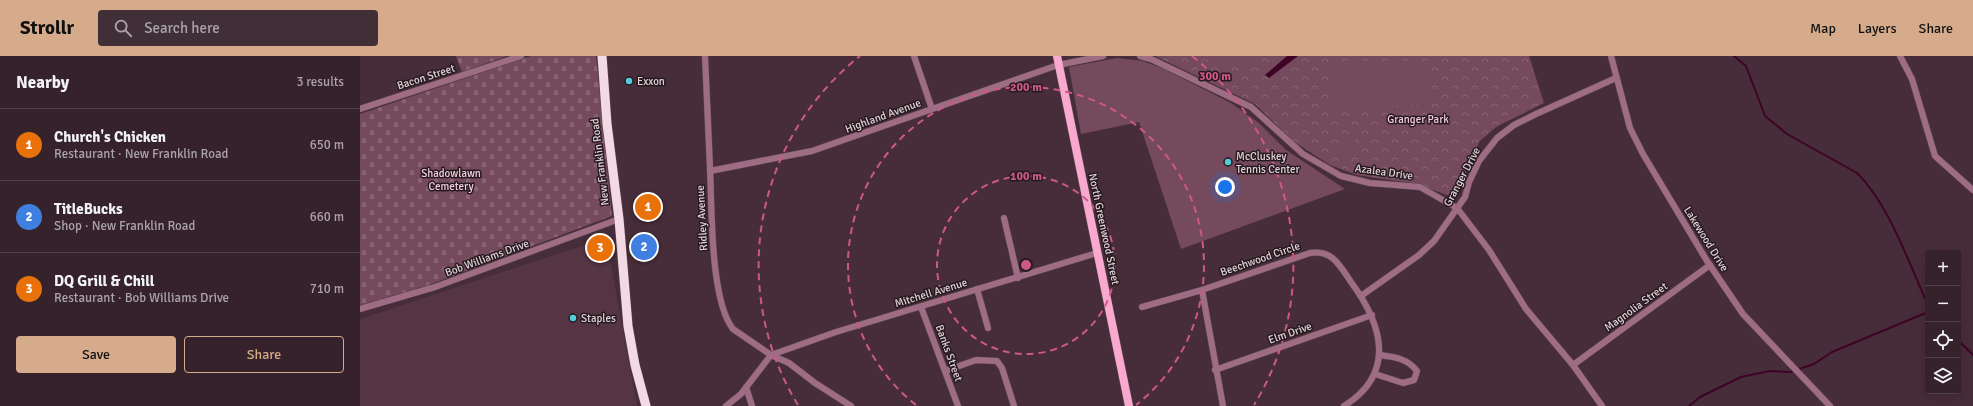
<!DOCTYPE html>
<meta charset="utf-8">
<style>
body{margin:0;font-family:Signika,sans-serif;background:#402f37;color:#f1f3f6}
.controls{position:absolute;right:12px;bottom:12px;display:grid;overflow:hidden;border-radius:4px;box-shadow:0 4px 16px #0002}
.controls button{width:36px;height:36px;display:grid;place-items:center;padding:0;border:0;border-bottom:1px solid #4f3f47;background:#35222b;color:#f1f3f6;font:20px sans-serif}
.you{position:absolute;left:865px;top:131px;width:14px;height:14px;margin:-10px;border:3px solid #fff;border-radius:50%;background:#1a73e8;box-shadow:0 0 0 6px #1a73e833}
.badge{display:grid;place-items:center;width:26px;height:26px;border-radius:50%;background:#d6ab8b;color:#fff;font-size:13px;font-weight:700}
.pin{position:absolute;translate:-50% -50%;border:2px solid #fff;box-shadow:0 1px 4px #0006}
.list{margin:0;padding:0;list-style:none}
h2{display:flex;justify-content:space-between;align-items:center;height:52px;margin:0;padding:0 16px;font-size:17px}
h2 small{font-size:13px;font-weight:400;color:#aaa4a9}
.list li{display:grid;grid-template-columns:26px 1fr auto;gap:12px;align-items:center;box-sizing:border-box;height:72px;padding:0 16px;border-top:1px solid #4f3f47}
.list b{display:block;font-size:15px;white-space:nowrap}
.list p{margin:0;font-size:13px;white-space:nowrap;color:#aaa4a9}
.list em{font-size:13px;font-style:normal;color:#aaa4a9}
.actions{display:flex;gap:8px;padding:12px 16px}
.actions a{flex:1;padding:9px 0;border:1px solid #d6ab8b;border-radius:4px;text-align:center;font-size:14px;color:#d6ab8b}
.actions .main{background:#d6ab8b;color:#111}
.icon{flex:none;width:22px;height:22px;fill:none;stroke:currentColor;stroke-width:2;stroke-linecap:round;stroke-linejoin:round}
.map{position:relative;flex:none;width:1613px;height:350px;overflow:hidden}
header{display:flex;align-items:center;gap:24px;box-sizing:border-box;height:56px;padding:0 20px;background:#d6ab8b;color:#111}
header strong{font-size:19px}
nav{display:flex;gap:22px;margin-inline-start:auto;font-size:14px}
.search{width:280px;height:36px;background:#402f37;display:flex;align-items:center;gap:10px;box-sizing:border-box;padding:0 14px;border-radius:4px;color:#aaa4a9;font-size:15px}
main{display:flex}
aside{flex:1;background:#35222b}
.map>svg:first-child{display:block}
.built{fill:#553544}
.cemetery{fill:url(#cemetery-stones)}
.park{fill:url(#park-crowns)}
.garden{fill:#754a5d}
.water{fill:#3d0426}
.lines{fill:none;stroke-linecap:round;stroke-linejoin:round}
.stream{stroke:#3d0426;stroke-width:2}
.minor-casing{stroke:#634a55;stroke-width:7}
.major-casing{stroke:#634a55;stroke-width:9}
.highway-casing{stroke:#634a55;stroke-width:10}
.minor{stroke:#9e6d83;stroke-width:6}
.major{stroke:#f9a9ce;stroke-width:8}
.highway{stroke:#f2d9e3;stroke-width:9}
.ring{fill:none;stroke:#cd5886;stroke-width:2;stroke-dasharray:7 5}
.poi-dot{fill:#53cbda;stroke:#261a1f;stroke-width:1.5}
.labels{text-anchor:middle;dominant-baseline:central;stroke-width:3;stroke-linejoin:round;paint-order:stroke}
.street-label{font-size:11px;fill:#e1d0d7;stroke:#261a1f}
.poi-label{font-size:11px;fill:#e1d0d7;stroke:#261a1f;text-anchor:start}
.park-label{font-size:11px;fill:#f4ccdd;stroke:#261a1f}
.centre{fill:#cd5886;stroke:#261a1f;stroke-width:2}
.ring-label{font-size:12px;text-anchor:middle;font-weight:bold;fill:#cd5886;stroke:#261a1f;stroke-width:3;stroke-linejoin:round;paint-order:stroke}
</style>
<header>
<strong>Strollr</strong>
<div class="search"><svg class="icon" aria-label="search" viewBox="0 0 24 24"><circle cx="10" cy="10" r="6"/><path d="M15 15l6 6"/></svg>Search here</div>
<nav><a>Map</a><a>Layers</a><a>Share</a></nav>
</header>
<main>
<aside>
<h2>Nearby<small>3 results</small></h2>
<ul class="list">
<li><span class="badge" style="background:#e8710a">1</span><div><b>Church's Chicken</b><p>Restaurant · New Franklin Road</p></div><em>650 m</em></li>
<li><span class="badge" style="background:#3f7fe0">2</span><div><b>TitleBucks</b><p>Shop · New Franklin Road</p></div><em>660 m</em></li>
<li><span class="badge" style="background:#e8710a">3</span><div><b>DQ Grill &amp; Chill</b><p>Restaurant · Bob Williams Drive</p></div><em>710 m</em></li>
</ul>
<div class="actions"><a class="main">Save</a><a>Share</a></div>
</aside>
<div class="map">
<svg width="1613" height="350" viewBox="0 0 1613 350">
<defs>
<pattern id="cemetery-stones" width="16" height="16" patternUnits="userSpaceOnUse"><rect width="16" height="16" fill="#754a5d"/><path d="M2 7V4a2 2 0 0 1 4 0v3zM10 15v-3a2 2 0 0 1 4 0v3z" fill="#886374"/></pattern>
<pattern id="park-crowns" width="20" height="18" patternUnits="userSpaceOnUse"><rect width="20" height="18" fill="#754a5d"/><path d="M2 6a3 3 0 1 1 6 0M12 15a3 3 0 1 1 6 0" fill="none" stroke="#886374"/></pattern>
</defs>
<rect width="100%" height="100%" fill="#472d39"/>
<!-- built -->
<polygon class="built" points="246,182 277,350 0,350 0,263"/>
<!-- cemetery -->
<g class="cemetery">
<polygon points="96,0 147,0 102,16"/>
<polygon points="171,0 236,0 252,160 66,230 0,249 0,58"/>
</g>
<!-- park -->
<polygon class="park" points="795,0 1169,0 1184,47 1136,71 1119,86 1095,142 1057,128 997,119 970,109 933,85 895,48"/>
<!-- garden -->
<g class="garden">
<path d="M 834,0 L 908,0 C 884,11 859,8 834,0 Z"/>
<polygon points="757,2 783,5 802,12 871,47 899,67 926,94 985,133 821,193 779,66 721,78 709,11"/>
<polygon points="970,5 1070,5 1071,49 971,51"/>
<polygon points="983,81 995,81 995,101 982,101"/>
</g>
<!-- water -->
<polygon class="water" points="927,0 938,0 909,22 905,19"/>
<g class="lines">
<!-- stream -->
<g class="stream">
<path d="M 1374,0 L 1386,10 L 1405,60 L 1427,78 L 1497,117 C 1529,148 1549,208 1568,249"/>
<polyline points="1598,284 1613,299"/>
<polyline points="1329,350 1340,341 1381,321 1410,315 1430,316 1454,308 1472,296 1568,256"/>
</g>
<defs>
<g id="minor">
<path d="M 345,0 C 347,37 348,75 350,112 C 352,151 350,244 373,273 L 411,299 L 429,307 L 455,327 L 491,350"/>
<polyline points="554,0 572,53"/>
<polyline points="780,0 791,3 891,51 943,98 981,120 1010,127 1060,131 1097,152 1129,194 1166,253 1213,309 1242,350"/>
<polyline points="1251,0 1270,72 1283,98 1347,205 1383,258 1470,350"/>
<polyline points="1540,0 1552,23 1575,100 1613,134"/>
<polyline points="0,53 161,0"/>
<polyline points="350,115 452,95 698,9 743,0"/>
<polyline points="644,162 658,222"/>
<polyline points="617,233 628,272"/>
<polyline points="842,234 863,350"/>
<polyline points="1001,240 1059,199 1074,185 1105,141 1109,126 1119,105 1137,82 1154,69 1176,58 1256,22"/>
<polyline points="561,251 598,350"/>
<path d="M 782,251 L 842,234 L 950,197 C 972,193 980,210 991,226 C 1022,268 1037,317 984,350"/>
<polyline points="0,253 75,231 259,163"/>
<polyline points="1213,309 1350,209"/>
<polyline points="855,314 1012,259"/>
<polyline points="585,315 616,304 637,305 642,312 654,350"/>
<path d="M 1015,318 L 1043,327 L 1054,324 L 1057,315 C 1047,302 1034,301 1019,299"/>
<polyline points="386,331 392,350"/>
<polyline points="366,350 381,338 411,299 476,276 737,197"/>
</g>
<polyline id="major" points="697,0 769,350"/>
<polyline id="highway" points="242,0 247,68 259,163 268,270 275,309 286,350"/>
</defs>
<!-- minor casing -->
<use href="#minor" class="minor-casing"/>
<!-- major casing -->
<use href="#major" class="major-casing"/>
<!-- highway casing -->
<use href="#highway" class="highway-casing"/>
<!-- minor -->
<use href="#minor" class="minor"/>
<!-- major -->
<use href="#major" class="major"/>
<!-- highway -->
<use href="#highway" class="highway"/>
</g>
<!-- distance rings -->
<g class="ring">
<circle cx="666" cy="209" r="89"/>
<path d="M556 349A178 178 0 1 1 776 349"/>
<path d="M438 349A267 267 0 0 1 500 0M832 0A267 267 0 0 1 894 349"/>
</g>
<!-- markers -->
<g class="poi-dot">
<circle cx="269" cy="25" r="4"/>
<circle cx="868" cy="106" r="4"/>
<circle cx="213" cy="262" r="4"/>
</g>
<g class="labels">
<!-- street labels -->
<g class="street-label">
<text transform="translate(66 21) rotate(-18)">Bacon Street</text>
<text transform="translate(523 60) rotate(-20)">Highland Avenue</text>
<text transform="translate(240 106) rotate(-97)">New Franklin Road</text>
<text transform="translate(1024 116) rotate(8)">Azalea Drive</text>
<text transform="translate(1102 121) rotate(-62)">Granger Drive</text>
<text transform="translate(342 162) rotate(-93)">Ridley Avenue</text>
<text transform="translate(744 173) rotate(78)">North Greenwood Street</text>
<text transform="translate(1346 183) rotate(58)">Lakewood Drive</text>
<text transform="translate(127 202) rotate(-20)">Bob Williams Drive</text>
<text transform="translate(900 203) rotate(-19)">Beechwood Circle</text>
<text transform="translate(571 237) rotate(-17)">Mitchell Avenue</text>
<text transform="translate(1276 251) rotate(-36)">Magnolia Street</text>
<text transform="translate(930 277) rotate(-19)">Elm Drive</text>
<text transform="translate(589 297) rotate(70)">Banks Street</text>
</g>
<!-- poi labels -->
<g class="poi-label">
<text x="277" y="25">Exxon</text>
<text x="876" y="100">McCluskey<tspan x="876" dy="13">Tennis Center</tspan></text>
<text x="221" y="262">Staples</text>
</g>
<!-- park labels -->
<g class="park-label">
<text x="1058" y="63">Granger Park</text>
<text x="91" y="117">Shadowlawn<tspan x="91" dy="13">Cemetery</tspan></text>
</g>
</g>
<circle cx="666" cy="209" r="6" class="centre"/>
<g class="ring-label">
<text x="855" y="24">300 m</text>
<text x="666" y="35">200 m</text>
<text x="666" y="124">100 m</text>
</g>
</svg>
<div class="controls">
<button>+</button>
<button>−</button>
<button><svg class="icon" aria-label="locate" viewBox="0 0 24 24"><circle cx="12" cy="12" r="6"/><path d="M12 2v4M12 18v4M2 12h4M18 12h4"/></svg></button>
<button><svg class="icon" aria-label="layers" viewBox="0 0 24 24"><path d="M12 4l9 5-9 5-9-5zM3 14l9 5 9-5"/></svg></button>
</div>
<div class="you"></div>
<div class="pin badge" style="left:288px;top:151px;background:#e8710a">1</div>
<div class="pin badge" style="left:284px;top:191px;background:#3f7fe0">2</div>
<div class="pin badge" style="left:240px;top:192px;background:#e8710a">3</div>
</div>
</main>
